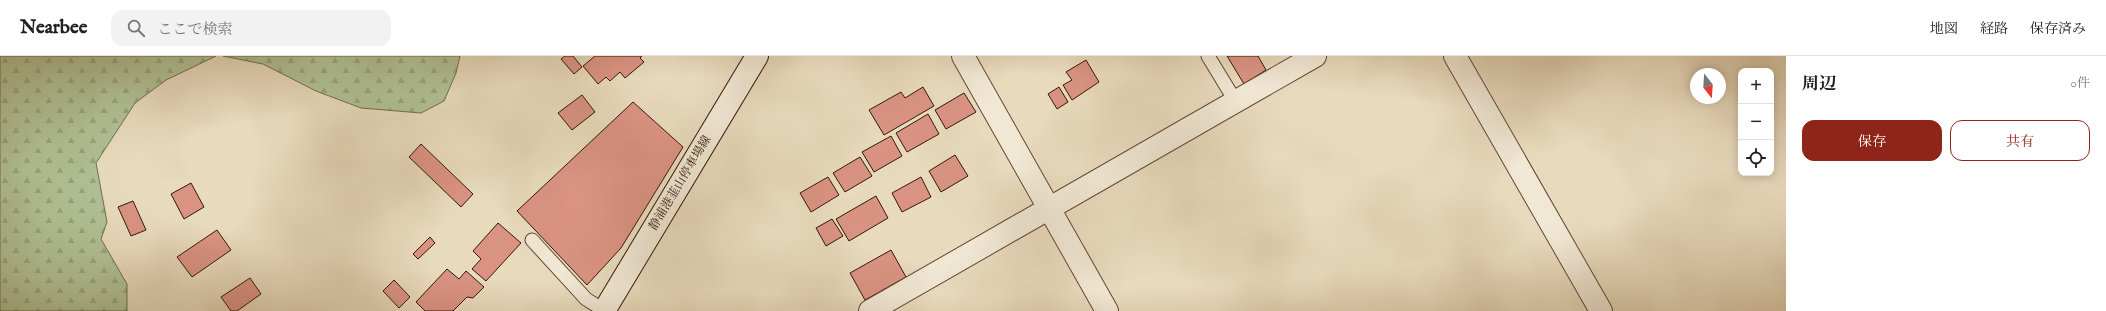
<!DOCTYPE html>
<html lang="ja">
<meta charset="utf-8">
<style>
body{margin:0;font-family:"IM FELL English","Noto Serif JP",serif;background:#f2f2f2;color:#202124}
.controls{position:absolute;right:12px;top:12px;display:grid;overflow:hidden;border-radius:8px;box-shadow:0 2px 10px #0003}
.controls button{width:36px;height:36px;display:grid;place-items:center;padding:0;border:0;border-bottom:1px solid #e0e0e0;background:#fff;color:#202124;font:20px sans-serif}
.compass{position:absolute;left:1690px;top:12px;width:36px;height:36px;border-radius:50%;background:#fff;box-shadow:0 2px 10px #0003;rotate:163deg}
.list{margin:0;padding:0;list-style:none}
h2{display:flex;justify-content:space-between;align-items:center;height:52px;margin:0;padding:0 16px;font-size:17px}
h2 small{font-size:13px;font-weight:400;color:#757577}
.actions{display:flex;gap:8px;padding:12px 16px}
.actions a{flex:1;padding:9px 0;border:1px solid #8f2418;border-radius:12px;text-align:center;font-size:14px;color:#8f2418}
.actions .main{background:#8f2418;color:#fff}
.icon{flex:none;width:22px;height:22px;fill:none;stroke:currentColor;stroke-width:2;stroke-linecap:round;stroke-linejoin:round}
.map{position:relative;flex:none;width:1786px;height:255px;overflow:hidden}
header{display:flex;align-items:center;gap:24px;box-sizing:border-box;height:56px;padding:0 20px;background:#fff;border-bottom:1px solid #e0e0e0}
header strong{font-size:19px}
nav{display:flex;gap:22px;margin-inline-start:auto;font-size:14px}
.search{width:280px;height:36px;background:#f2f2f2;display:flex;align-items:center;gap:10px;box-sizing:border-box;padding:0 14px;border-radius:12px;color:#757577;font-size:15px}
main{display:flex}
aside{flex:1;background:#fff}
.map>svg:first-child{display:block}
.forest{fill:url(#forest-firs);stroke:#726c4e}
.building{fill:#da9383;stroke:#341807}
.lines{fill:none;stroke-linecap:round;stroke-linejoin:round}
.lane-casing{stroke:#614834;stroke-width:15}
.street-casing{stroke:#614834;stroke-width:24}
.secondary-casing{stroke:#341807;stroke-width:24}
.lane{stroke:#f0e7d4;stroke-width:13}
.street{stroke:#f0e7d4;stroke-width:22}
.secondary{stroke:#f0e7d4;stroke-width:22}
.labels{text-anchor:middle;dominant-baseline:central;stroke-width:3;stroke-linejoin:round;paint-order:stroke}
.street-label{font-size:12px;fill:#341807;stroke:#f0e7d4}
</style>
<header>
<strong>Nearbee</strong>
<div class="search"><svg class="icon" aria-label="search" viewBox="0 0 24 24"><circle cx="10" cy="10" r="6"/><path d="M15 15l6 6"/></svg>ここで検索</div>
<nav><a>地図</a><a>経路</a><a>保存済み</a></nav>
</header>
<main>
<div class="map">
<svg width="1786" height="255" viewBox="0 0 1786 255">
<defs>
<pattern id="forest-firs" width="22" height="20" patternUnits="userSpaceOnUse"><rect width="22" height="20" fill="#b0c195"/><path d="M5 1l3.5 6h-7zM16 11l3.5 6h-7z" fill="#98a57f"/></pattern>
</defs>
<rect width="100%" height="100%" fill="#e8dabd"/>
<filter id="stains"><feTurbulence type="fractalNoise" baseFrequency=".005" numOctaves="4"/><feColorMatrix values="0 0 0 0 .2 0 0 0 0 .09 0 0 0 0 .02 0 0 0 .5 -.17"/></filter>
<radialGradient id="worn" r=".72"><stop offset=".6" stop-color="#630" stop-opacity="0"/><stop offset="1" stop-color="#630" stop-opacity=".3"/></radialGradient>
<!-- forest -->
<g class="forest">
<polygon points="0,0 216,0 166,24 135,47 96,107 107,166 101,183 127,228 127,255 0,255"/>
<polygon points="223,0 460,0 456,17 444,45 421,57 361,52 316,35 263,8"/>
</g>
<!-- building -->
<g class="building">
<polygon points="565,0 573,0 582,11 574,18 561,3"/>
<polygon points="595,0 642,0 640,2 644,6 625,22 620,16 610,25 606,21 598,28 583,10"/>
<polygon points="1227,0 1258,0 1266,14 1244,28"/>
<polygon points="1086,4 1099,26 1072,44 1063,29 1072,24 1066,16"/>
<polygon points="923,31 934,50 884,79 869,54 901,36 905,42"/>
<polygon points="1059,31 1068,46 1057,53 1048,38"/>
<polygon points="964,37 976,56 946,73 935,54"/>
<polygon points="582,39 595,56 572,74 558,57"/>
<polygon points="633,46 683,91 621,192 587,229 517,155"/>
<polygon points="928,58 939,78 907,96 896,77"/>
<polygon points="891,80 902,100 874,116 862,96"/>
<polygon points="421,88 473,138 461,151 409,101"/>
<polygon points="955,99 968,120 941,136 929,115"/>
<polygon points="860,101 872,120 845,136 833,117"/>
<polygon points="828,121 839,139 811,156 800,137"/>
<polygon points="921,121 931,141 902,156 892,137"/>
<polygon points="191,127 204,151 184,163 171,138"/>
<polygon points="876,140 888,162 849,185 836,163"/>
<polygon points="133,145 146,174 131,180 118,151"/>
<polygon points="832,163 843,180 826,190 816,172"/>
<polygon points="498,167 521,187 486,225 472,213 481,203 473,195"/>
<polygon points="217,174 231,194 192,221 177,201"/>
<polygon points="430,181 435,187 418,203 413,198"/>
<polygon points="891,194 906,221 865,244 850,217"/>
<polygon points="447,213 459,223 466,215 484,231 473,242 467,241 453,255 425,255 416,246"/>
<polygon points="250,222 261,238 237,255 231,255 221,241"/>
<polygon points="394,224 410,241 399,252 383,235"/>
</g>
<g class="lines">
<defs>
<g id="lane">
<polyline points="1208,0 1236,46"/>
<polyline points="532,184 586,243 605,255"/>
</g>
<g id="street">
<polyline points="963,0 1107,255"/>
<polyline points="1455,0 1601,255"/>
<polyline points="870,255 1315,0"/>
</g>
<polyline id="secondary" points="604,255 757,0"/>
</defs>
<!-- lane casing -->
<use href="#lane" class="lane-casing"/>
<!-- street casing -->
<use href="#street" class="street-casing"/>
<!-- secondary casing -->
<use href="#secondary" class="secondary-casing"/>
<!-- lane -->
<use href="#lane" class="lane"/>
<!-- street -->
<use href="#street" class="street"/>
<!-- secondary -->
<use href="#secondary" class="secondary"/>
</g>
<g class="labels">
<!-- street labels -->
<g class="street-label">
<text transform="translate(680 127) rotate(-59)">静浦港韮山停車場線</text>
</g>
</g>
<rect width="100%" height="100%" filter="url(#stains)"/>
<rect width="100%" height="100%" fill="url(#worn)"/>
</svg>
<div class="controls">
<button>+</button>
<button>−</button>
<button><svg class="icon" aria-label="locate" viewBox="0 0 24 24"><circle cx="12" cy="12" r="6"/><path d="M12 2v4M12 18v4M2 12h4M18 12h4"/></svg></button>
</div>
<svg class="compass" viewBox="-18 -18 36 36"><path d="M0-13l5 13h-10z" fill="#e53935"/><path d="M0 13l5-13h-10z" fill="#757577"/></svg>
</div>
<aside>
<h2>周辺<small>0件</small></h2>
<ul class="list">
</ul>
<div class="actions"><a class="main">保存</a><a>共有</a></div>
</aside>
</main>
